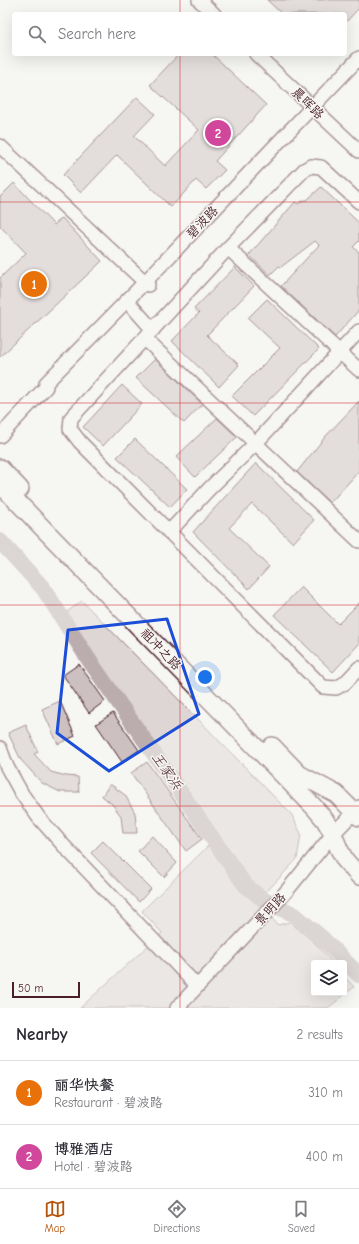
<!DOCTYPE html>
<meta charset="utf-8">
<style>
body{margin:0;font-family:"Comic Neue","LXGW WenKai TC",sans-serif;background:#f7f7f7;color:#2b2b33}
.controls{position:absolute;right:12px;bottom:12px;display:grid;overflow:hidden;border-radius:4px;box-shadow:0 4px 16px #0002}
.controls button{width:36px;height:36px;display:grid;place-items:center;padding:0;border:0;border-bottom:1px solid #e1e1e2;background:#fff;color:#2b2b33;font:20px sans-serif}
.scale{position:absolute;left:12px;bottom:10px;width:68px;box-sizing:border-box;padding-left:4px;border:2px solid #4a1f2b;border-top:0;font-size:11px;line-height:14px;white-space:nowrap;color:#4a1f2b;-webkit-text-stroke:3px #f6f6f2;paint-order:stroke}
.you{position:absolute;left:205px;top:677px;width:14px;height:14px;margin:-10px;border:3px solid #fff;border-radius:50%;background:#1a73e8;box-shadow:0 0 0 6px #1a73e833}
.badge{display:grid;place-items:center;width:26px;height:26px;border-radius:50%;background:#b45309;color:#fff;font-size:13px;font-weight:700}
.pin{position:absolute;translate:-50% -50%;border:2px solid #fff;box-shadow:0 1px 4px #0006}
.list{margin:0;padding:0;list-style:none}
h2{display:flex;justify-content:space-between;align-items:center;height:52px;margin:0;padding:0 16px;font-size:17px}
h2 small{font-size:13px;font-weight:400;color:#7c7c81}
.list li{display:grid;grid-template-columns:26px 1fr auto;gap:12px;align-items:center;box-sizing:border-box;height:64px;padding:0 16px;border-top:1px solid #e1e1e2}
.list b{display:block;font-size:15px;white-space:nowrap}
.list p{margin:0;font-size:13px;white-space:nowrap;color:#7c7c81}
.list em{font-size:13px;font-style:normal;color:#7c7c81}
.icon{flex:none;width:22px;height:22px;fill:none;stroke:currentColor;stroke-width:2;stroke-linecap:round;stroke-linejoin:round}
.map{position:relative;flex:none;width:359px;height:1008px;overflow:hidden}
.search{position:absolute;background:#fff;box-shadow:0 4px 16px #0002;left:12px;right:12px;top:12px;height:44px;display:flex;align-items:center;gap:10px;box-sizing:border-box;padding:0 14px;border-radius:4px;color:#7c7c81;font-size:15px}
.sheet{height:180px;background:#fff}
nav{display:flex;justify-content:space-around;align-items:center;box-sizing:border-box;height:56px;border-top:1px solid #e1e1e2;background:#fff;font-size:11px;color:#7c7c81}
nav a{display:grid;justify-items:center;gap:2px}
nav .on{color:#b45309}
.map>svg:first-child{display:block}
.green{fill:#ddd6d5;stroke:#947a80}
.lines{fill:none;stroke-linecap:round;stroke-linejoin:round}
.river{stroke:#bbadae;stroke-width:16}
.building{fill:#ccc1c0;stroke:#4a1f2b}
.minor-casing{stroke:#4a1f2b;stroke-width:16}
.major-casing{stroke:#4a1f2b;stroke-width:20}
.minor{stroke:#f6f6f2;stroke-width:13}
.major{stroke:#f6f6f2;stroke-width:17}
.marked{fill:none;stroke:#1d4ed8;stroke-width:3;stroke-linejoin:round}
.grid{fill:none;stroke:#d62828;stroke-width:1;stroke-opacity:0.55}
.labels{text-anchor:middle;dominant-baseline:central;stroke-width:3;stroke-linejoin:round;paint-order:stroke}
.street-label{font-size:13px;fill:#4a1f2b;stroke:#f6f6f2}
.water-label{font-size:14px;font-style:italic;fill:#6c4a52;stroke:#f6f6f2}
</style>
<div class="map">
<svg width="359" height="1008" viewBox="0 0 359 1008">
<rect width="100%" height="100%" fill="#f6f6f2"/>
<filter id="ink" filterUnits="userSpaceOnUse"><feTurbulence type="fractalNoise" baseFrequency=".025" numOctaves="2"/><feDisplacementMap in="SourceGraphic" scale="8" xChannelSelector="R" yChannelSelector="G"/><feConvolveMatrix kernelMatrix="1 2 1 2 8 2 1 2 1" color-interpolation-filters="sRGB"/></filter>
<g filter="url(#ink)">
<!-- green -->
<polygon class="green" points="82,601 292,815 301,834 297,859 257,902 278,925 290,922 315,943 333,963 314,963 314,993 344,993 344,976 354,987 328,1008 80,1008 162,933 142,911 209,845 56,620"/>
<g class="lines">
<!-- river -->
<polyline class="river" points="0,541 43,588 87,657 233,868 245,885 264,900 295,915 321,937 359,975"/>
</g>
<!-- building -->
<g class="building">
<polygon points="267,0 359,0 359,8 345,23 345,14 282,14"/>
<polygon points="179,54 212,54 266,105 215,161 225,170 206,189 196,180 171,207 117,155 81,193 63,175 137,97 155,114 134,136 165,166 199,130 150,85"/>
<polygon points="14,183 54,225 62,218 102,261 0,357 0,278 26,253 0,226 0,197"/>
<polygon points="321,187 359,223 359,241 353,247 359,252 359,310 335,337 281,286 319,245 315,241 281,267 279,266 270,275 249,255 295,202 298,204 304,200 307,200"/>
<polygon points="235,267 254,286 207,335 239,365 219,387 172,341 199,313 194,309"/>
<polygon points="267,299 319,349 253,416 232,396 280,348 248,318"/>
<polygon points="155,359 202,404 184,423 136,378"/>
<polygon points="122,385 142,404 103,446 83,427"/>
<polygon points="359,401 359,471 330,503 297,472 325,437"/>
<polygon points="217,418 237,437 195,477 176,457"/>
<polygon points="135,439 187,489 170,507 117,457"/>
<polygon points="256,463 314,520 293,543 252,504 229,528 269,567 249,589 193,532"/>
<polygon points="301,587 338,624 359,603 359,644 333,672 274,615"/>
<polygon points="79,664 105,701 89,713 63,675"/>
<polygon points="60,701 75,736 58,744 42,709"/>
<polygon points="113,713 139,750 122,762 96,724"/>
<polygon points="26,725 38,752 34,754 51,772 66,776 78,777 79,792 60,792 42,783 21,760 8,733"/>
<polygon points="147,762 202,839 186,851 131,773"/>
<polygon points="110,784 125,795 135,813 137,833 123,833 121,816 112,804 102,796"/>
<polygon points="152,836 177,863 164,877 138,851"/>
<polygon points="103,841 151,889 139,902 91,853"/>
</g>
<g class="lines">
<defs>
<g id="minor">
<polyline points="199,0 214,14"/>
<polyline points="256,54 359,151"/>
<polyline points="0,146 148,285"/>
<polyline points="359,202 321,167 311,166 304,170 228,248 71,418 70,429 80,442 323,687 336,688 345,683 359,668"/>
<polyline points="228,248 359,370"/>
<polyline points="130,304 153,330"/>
<polyline points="145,339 359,541"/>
<polyline points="0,436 46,387 46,383 145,282 359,58"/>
<polyline points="169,532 209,489 256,443 359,331"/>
<polyline points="0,748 7,767 22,794 39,818 64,846 197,986"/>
<polyline points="177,1008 285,893 333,834 359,807"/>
</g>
<g id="major">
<polyline points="0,468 20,489"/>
<polyline points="0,484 314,807 325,820 333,834 339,849 345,860 359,876"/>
<polyline points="272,746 299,774 336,794 359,817"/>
</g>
</defs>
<!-- minor casing -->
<use href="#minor" class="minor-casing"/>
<!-- major casing -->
<use href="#major" class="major-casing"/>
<!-- minor -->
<use href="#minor" class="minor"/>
<!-- major -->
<use href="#major" class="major"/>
</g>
</g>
<!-- marked area -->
<path d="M0 0H359V1008H0ZM 167,619 L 199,714 L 109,771 L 57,733 L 68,630 Z" fill="#f6f6f2" fill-opacity=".55" fill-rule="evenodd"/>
<path class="marked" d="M 167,619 L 199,714 L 109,771 L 57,733 L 68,630 Z"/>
<!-- grid -->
<path class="grid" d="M 180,0 L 180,14M 180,54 L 180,1008M 0,202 L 359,202M 0,403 L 359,403M 0,605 L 359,605M 0,806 L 359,806"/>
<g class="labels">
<!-- street labels -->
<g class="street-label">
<text transform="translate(308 103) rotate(44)">晨晖路</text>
<text transform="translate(202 222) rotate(-46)">碧波路</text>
<text transform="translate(161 649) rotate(46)">祖冲之路</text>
<text transform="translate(270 909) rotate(-48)">景明路</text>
</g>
<!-- water labels -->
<g class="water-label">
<text transform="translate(167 771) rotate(55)">王家浜</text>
</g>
</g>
</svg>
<div class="controls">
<button><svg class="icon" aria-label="layers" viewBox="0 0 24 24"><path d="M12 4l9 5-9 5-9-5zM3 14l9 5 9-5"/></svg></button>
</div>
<div class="scale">50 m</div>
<div class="you"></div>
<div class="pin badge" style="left:34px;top:284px;background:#e8710a">1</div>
<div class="pin badge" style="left:218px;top:133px;background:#d1479c">2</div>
<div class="search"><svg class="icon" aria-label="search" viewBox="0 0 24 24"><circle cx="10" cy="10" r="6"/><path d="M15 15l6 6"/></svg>Search here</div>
</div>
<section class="sheet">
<h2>Nearby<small>2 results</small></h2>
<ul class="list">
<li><span class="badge" style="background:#e8710a">1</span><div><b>丽华快餐</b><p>Restaurant · 碧波路</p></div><em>310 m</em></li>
<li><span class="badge" style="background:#d1479c">2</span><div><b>博雅酒店</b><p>Hotel · 碧波路</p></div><em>400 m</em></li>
</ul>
</section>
<nav>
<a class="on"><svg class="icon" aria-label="map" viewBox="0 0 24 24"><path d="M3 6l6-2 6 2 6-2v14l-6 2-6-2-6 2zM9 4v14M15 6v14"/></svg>Map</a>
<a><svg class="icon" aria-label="directions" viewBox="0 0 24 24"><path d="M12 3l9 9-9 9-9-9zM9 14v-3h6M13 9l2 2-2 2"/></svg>Directions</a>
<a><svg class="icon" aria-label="saved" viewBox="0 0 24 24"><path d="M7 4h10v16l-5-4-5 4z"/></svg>Saved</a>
</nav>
